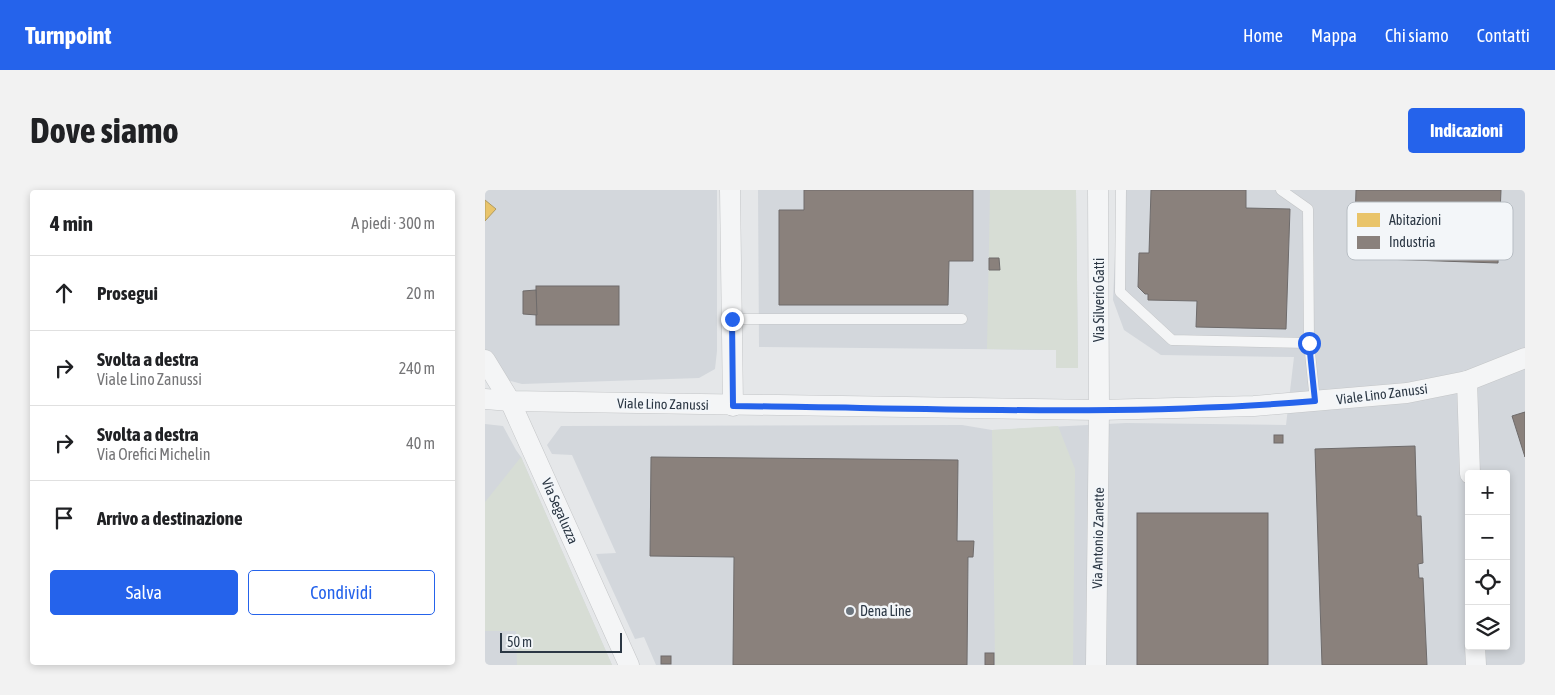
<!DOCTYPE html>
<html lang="it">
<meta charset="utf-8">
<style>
body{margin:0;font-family:"Asap Condensed",sans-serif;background:#f2f2f2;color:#202124}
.controls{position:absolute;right:15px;bottom:15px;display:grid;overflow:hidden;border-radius:5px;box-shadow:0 2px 8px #0003}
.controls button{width:45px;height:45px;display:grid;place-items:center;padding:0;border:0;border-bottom:1px solid #e0e0e0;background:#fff;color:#202124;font:25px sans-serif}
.scale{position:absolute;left:15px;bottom:12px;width:122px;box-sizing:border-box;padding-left:5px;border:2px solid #2b3744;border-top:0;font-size:14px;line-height:18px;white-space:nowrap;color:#2b3744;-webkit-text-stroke:4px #f3f6f9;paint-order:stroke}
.stop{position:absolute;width:15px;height:15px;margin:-11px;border:4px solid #2563eb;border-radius:50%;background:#fff}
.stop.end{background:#2563eb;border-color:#fff;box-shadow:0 1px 5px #0008}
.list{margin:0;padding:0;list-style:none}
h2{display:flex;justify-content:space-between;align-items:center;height:65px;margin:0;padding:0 20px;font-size:21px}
h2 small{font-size:16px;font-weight:400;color:#757577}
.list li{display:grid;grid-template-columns:32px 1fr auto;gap:15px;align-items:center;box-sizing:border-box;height:75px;padding:0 20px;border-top:1px solid #e0e0e0}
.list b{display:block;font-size:19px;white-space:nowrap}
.list p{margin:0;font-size:16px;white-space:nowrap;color:#757577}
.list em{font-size:16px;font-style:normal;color:#757577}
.actions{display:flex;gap:10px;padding:15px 20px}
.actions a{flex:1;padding:11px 0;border:1px solid #2563eb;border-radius:5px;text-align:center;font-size:18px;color:#2563eb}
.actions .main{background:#2563eb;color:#fff}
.icon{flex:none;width:28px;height:28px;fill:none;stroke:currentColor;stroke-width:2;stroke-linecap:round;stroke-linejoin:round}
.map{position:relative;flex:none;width:1040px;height:475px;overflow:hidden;border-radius:5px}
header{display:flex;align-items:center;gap:30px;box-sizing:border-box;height:70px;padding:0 25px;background:#2563eb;color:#fff}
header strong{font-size:24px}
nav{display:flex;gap:28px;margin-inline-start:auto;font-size:18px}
.intro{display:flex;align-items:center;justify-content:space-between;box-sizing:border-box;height:120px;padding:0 30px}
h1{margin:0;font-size:35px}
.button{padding:12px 22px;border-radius:5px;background:#2563eb;color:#fff;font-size:18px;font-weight:700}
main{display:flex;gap:30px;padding:0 30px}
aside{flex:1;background:#fff;border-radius:5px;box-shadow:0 2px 8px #0003}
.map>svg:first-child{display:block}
.built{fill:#d3d7dc;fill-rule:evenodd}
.green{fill:#d7ddd5}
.homes{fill:#e9c46a;stroke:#b09a5f}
.industry{fill:#8a817c;stroke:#6e6b6b}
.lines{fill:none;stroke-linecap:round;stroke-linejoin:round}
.lane-casing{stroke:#c3c5c7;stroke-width:11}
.street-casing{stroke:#c3c5c7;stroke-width:21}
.lane{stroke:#f4f5f6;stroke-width:10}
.street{stroke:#f4f5f6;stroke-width:20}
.route{stroke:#2563eb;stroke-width:6}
.poi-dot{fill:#6c757e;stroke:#f3f6f9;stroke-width:2}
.labels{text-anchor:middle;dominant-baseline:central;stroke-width:5;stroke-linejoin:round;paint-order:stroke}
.street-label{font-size:14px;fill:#2b3744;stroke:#f3f6f9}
.poi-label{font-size:14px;fill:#2b3744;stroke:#f3f6f9;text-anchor:start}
.key{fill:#f3f6f9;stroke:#b7bdc3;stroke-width:1}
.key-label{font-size:14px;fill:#2b3744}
</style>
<header>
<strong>Turnpoint</strong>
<nav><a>Home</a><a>Mappa</a><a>Chi siamo</a><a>Contatti</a></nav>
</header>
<div class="intro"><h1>Dove siamo</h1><a class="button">Indicazioni</a></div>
<main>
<aside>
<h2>4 min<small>A piedi · 300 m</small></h2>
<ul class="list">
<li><svg class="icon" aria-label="ahead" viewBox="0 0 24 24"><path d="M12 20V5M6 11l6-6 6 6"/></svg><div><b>Prosegui</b></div><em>20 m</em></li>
<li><svg class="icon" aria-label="right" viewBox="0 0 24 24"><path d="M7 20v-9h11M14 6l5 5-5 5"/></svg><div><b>Svolta a destra</b><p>Viale Lino Zanussi</p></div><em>240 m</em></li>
<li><svg class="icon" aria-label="right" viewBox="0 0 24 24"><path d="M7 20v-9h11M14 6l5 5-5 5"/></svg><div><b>Svolta a destra</b><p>Via Orefici Michelin</p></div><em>40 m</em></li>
<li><svg class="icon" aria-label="arrive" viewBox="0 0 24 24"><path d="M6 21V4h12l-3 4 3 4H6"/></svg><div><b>Arrivo a destinazione</b></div></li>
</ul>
<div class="actions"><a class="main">Salva</a><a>Condividi</a></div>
</aside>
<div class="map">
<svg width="1040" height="475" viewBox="0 0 1040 475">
<rect width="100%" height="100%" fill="#e5e7e9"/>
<!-- built -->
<g class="built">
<polygon points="0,0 232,0 232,161 230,179 214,188 37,194 0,184"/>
<polygon points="273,0 591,0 593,178 571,178 571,160 274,157"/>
<path d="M 633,0 L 1040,0 L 1040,475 L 171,475 L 159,447 L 150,449 L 111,364 L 131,363 L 87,265 L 67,264 L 62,255 L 76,236 L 477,235 L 507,240 L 641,233 L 801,235 L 809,167 L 676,165 L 639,140 L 628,110 ZM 984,284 L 1021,284 L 1021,456 L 984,456 Z"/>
<polygon points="0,234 18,236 31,260 36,267 127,475 0,475"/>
</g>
<!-- green -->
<g class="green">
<polygon points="505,0 591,0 593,178 571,178 571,160 502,159"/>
<polygon points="573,236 590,279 588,475 510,475 507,240"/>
<polygon points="36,267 127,475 32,475 31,441 0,441 0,312"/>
</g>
<!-- homes -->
<polygon class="homes" points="0,10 11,19 0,31"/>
<!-- industry -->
<g class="industry">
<polygon points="319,0 488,0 488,71 464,71 463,115 294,115 294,20 319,20"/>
<polygon points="666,0 761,0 761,18 805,19 801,139 711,137 712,111 663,110 663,104 660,104 653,97 654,63 664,63"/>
<polygon points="871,0 1016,0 1013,73 869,68"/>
<polygon points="504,68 514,68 515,80 504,80"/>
<rect x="51" y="96" width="83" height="39"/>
<polygon points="51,100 52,125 38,124 38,101"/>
<polygon points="1040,222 1040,267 1027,226"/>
<rect x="789" y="245" width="9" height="8"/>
<polygon points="930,256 932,326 936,326 938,373 933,374 934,388 938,388 942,475 837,475 830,259"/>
<polygon points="166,267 473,270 472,351 489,351 488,367 483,367 482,475 248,475 249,367 165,366"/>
<rect x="652" y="323" width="131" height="152"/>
<rect x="500" y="463" width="9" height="12"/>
<rect x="176" y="466" width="10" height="8"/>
</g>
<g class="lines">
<defs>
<g id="lane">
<polyline points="636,0 635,102 687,150 824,153"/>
<polyline points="796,0 823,19 824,153 830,211"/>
<polyline points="247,129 477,129"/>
</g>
<g id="street">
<polyline points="245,0 248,216"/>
<polyline points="0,170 25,211 144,475"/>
<polyline points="982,191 985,284"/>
<polyline points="0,209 25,211 614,220 769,216 922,203 982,191 1040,168"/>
<polyline points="990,456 991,475"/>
<polyline points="611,475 614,220 613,0"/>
</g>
</defs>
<!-- lane casing -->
<use href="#lane" class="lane-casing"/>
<!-- street casing -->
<use href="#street" class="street-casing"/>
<!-- lane -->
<use href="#lane" class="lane"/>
<!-- street -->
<use href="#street" class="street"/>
</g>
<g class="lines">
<!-- route -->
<path class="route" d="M 247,129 L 248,216 C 442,218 637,227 830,211 L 824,153"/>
</g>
<!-- markers -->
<circle class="poi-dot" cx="365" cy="421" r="5"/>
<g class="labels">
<!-- street labels -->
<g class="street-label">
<text transform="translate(614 110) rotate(-90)">Via Silverio Gatti</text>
<text transform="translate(897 204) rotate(-7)">Viale Lino Zanussi</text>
<text transform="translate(178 214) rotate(1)">Viale Lino Zanussi</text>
<text transform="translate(75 321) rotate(66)">Via Segaluzza</text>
<text transform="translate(613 348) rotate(-89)">Via Antonio Zanette</text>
</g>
<!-- poi labels -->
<g class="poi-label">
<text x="375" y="421">Dena Line</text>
</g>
</g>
<!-- legend -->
<rect x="862" y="12" width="166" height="58" rx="8" class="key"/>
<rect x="872" y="23" width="23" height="14" fill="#e9c46a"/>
<rect x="872" y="46" width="23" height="13" fill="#8a817c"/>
<g class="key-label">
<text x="904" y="35">Abitazioni</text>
<text x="904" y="57">Industria</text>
</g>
</svg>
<div class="controls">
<button>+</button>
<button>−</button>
<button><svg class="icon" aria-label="locate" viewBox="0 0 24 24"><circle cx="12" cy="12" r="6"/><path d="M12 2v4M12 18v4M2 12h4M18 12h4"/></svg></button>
<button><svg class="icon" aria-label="layers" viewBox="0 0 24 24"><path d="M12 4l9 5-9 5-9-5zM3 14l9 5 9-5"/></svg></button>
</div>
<div class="scale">50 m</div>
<div class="stop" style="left:824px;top:153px"></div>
<div class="stop end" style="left:247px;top:129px"></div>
</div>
</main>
